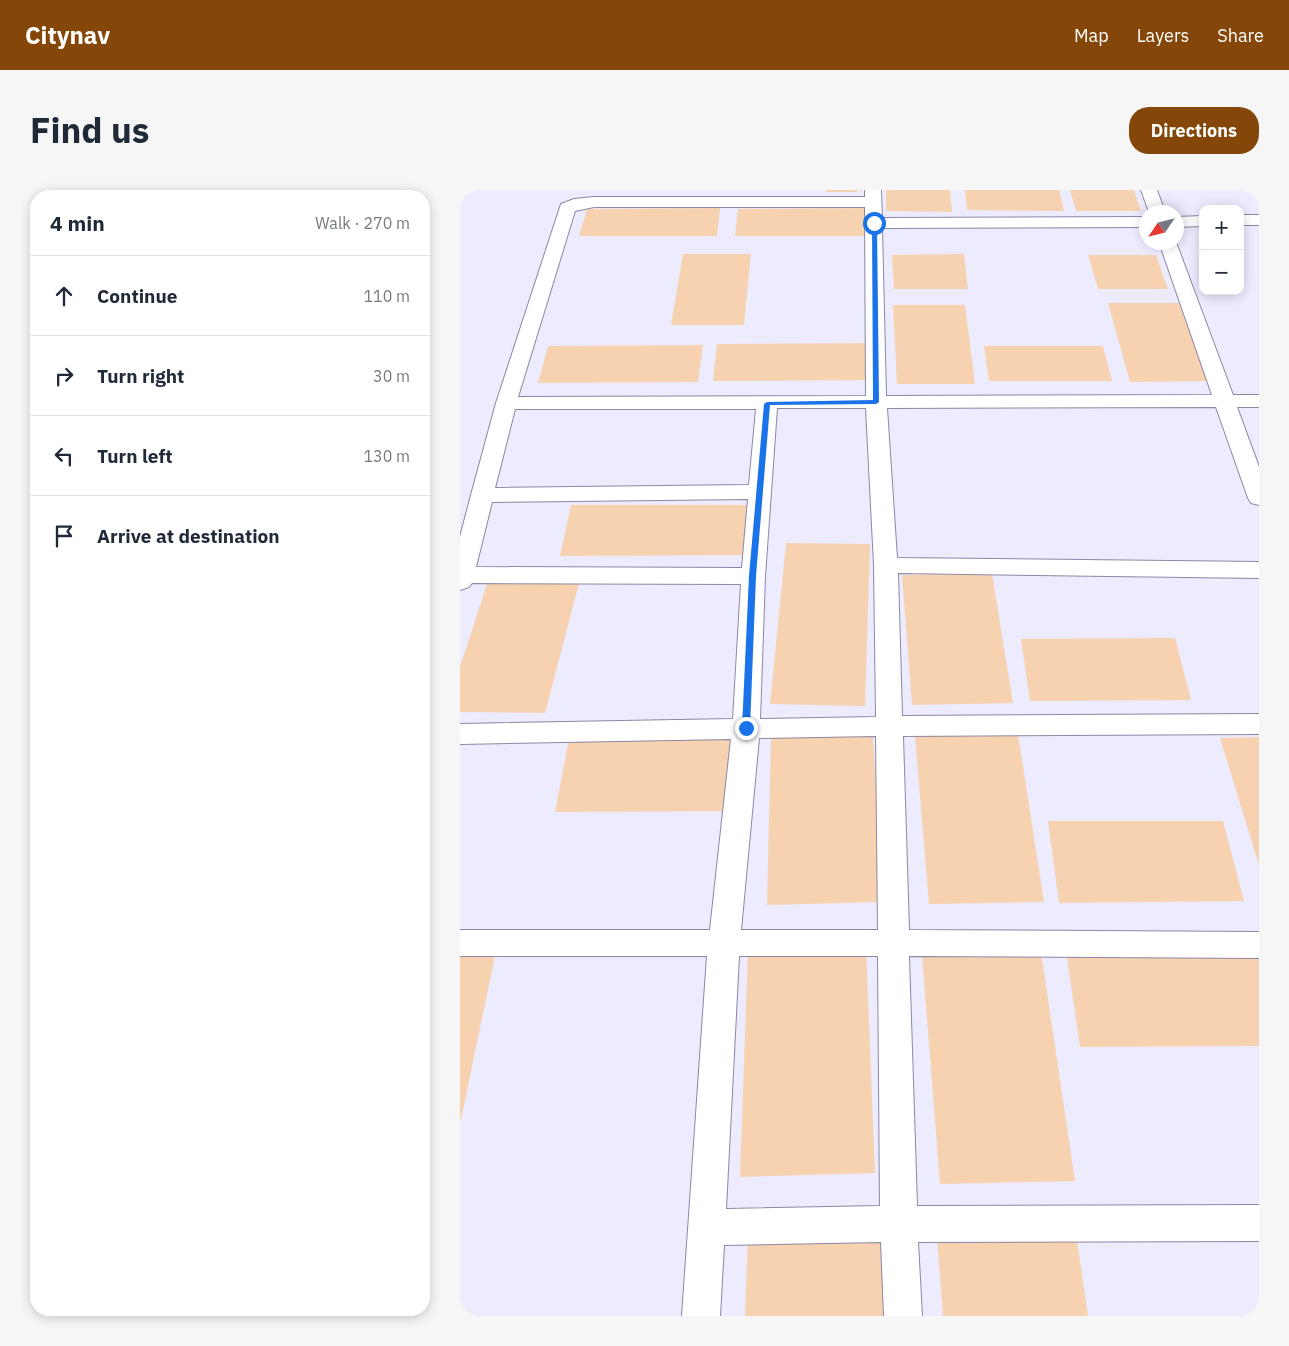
<!DOCTYPE html>
<meta charset="utf-8">
<style>
body{margin:0;font-family:"IBM Plex Sans",sans-serif;background:#f6f6f7;color:#1f2937}
.controls{position:absolute;right:15px;top:15px;display:grid;overflow:hidden;border-radius:10px;box-shadow:0 2px 12px #0003}
.controls button{width:45px;height:45px;display:grid;place-items:center;padding:0;border:0;border-bottom:1px solid #e0e1e3;background:#fff;color:#1f2937;font:25px sans-serif}
.compass{position:absolute;left:679px;top:15px;width:45px;height:45px;border-radius:50%;background:#fff;box-shadow:0 2px 12px #0003;rotate:235deg}
.stop{position:absolute;width:15px;height:15px;margin:-11px;border:4px solid #1a73e8;border-radius:50%;background:#fff}
.stop.end{background:#1a73e8;border-color:#fff;box-shadow:0 1px 5px #0008}
.list{margin:0;padding:0;list-style:none}
h2{display:flex;justify-content:space-between;align-items:center;height:65px;margin:0;padding:0 20px;font-size:21px}
h2 small{font-size:16px;font-weight:400;color:#747a83}
.list li{display:grid;grid-template-columns:32px 1fr auto;gap:15px;align-items:center;box-sizing:border-box;height:80px;padding:0 20px;border-top:1px solid #e0e1e3}
.list b{display:block;font-size:19px;white-space:nowrap}
.list em{font-size:16px;font-style:normal;color:#747a83}
.icon{flex:none;width:28px;height:28px;fill:none;stroke:currentColor;stroke-width:2;stroke-linecap:round;stroke-linejoin:round}
.map{position:relative;flex:none;width:799px;height:1126px;overflow:hidden;border-radius:20px}
header{display:flex;align-items:center;gap:30px;box-sizing:border-box;height:70px;padding:0 25px;background:#854709;color:#fff}
header strong{font-size:24px}
nav{display:flex;gap:28px;margin-inline-start:auto;font-size:18px}
.intro{display:flex;align-items:center;justify-content:space-between;box-sizing:border-box;height:120px;padding:0 30px}
h1{margin:0;font-size:35px}
.button{padding:12px 22px;border-radius:20px;background:#854709;color:#fff;font-size:18px;font-weight:700}
main{display:flex;gap:30px;padding:0 30px}
aside{flex:1;background:#fff;border-radius:20px;box-shadow:0 2px 12px #0003}
.map>svg:first-child{display:block}
.building{fill:#f6d2b1}
.lines{fill:none;stroke-linecap:round;stroke-linejoin:round}
.street-casing{stroke:#8b87a5;stroke-width:2}
.street{fill:#fff;fill-rule:evenodd}
.route{fill:#1a73e8}
</style>
<header>
<strong>Citynav</strong>
<nav><a>Map</a><a>Layers</a><a>Share</a></nav>
</header>
<div class="intro"><h1>Find us</h1><a class="button">Directions</a></div>
<main>
<aside>
<h2>4 min<small>Walk · 270 m</small></h2>
<ul class="list">
<li><svg class="icon" aria-label="ahead" viewBox="0 0 24 24"><path d="M12 20V5M6 11l6-6 6 6"/></svg><div><b>Continue</b></div><em>110 m</em></li>
<li><svg class="icon" aria-label="right" viewBox="0 0 24 24"><path d="M7 20v-9h11M14 6l5 5-5 5"/></svg><div><b>Turn right</b></div><em>30 m</em></li>
<li><svg class="icon" aria-label="left" viewBox="0 0 24 24"><path d="M17 20v-9H6M10 6l-5 5 5 5"/></svg><div><b>Turn left</b></div><em>130 m</em></li>
<li><svg class="icon" aria-label="arrive" viewBox="0 0 24 24"><path d="M6 21V4h12l-3 4 3 4H6"/></svg><div><b>Arrive at destination</b></div></li>
</ul>
</aside>
<div class="map">
<svg width="799" height="1126" viewBox="0 0 799 1126">
<rect width="100%" height="100%" fill="#edebfe"/>
<!-- building -->
<g class="building">
<rect x="366" y="0" width="31" height="2"/>
<polygon points="426,0 490,0 492,22 426,21"/>
<polygon points="505,0 599,0 604,21 507,20"/>
<polygon points="610,0 674,0 681,21 616,21"/>
<polygon points="260,18 257,46 119,46 127,19"/>
<polygon points="411,18 412,46 275,46 278,19"/>
<polygon points="223,64 291,64 284,135 211,135"/>
<polygon points="504,64 508,99 434,99 432,65"/>
<polygon points="628,65 696,65 708,99 638,99"/>
<polygon points="648,113 719,113 747,191 670,192"/>
<polygon points="433,115 505,115 515,194 437,194"/>
<polygon points="411,153 413,190 253,191 257,154"/>
<polygon points="243,155 238,192 78,193 88,156"/>
<polygon points="524,156 643,156 652,191 529,191"/>
<polygon points="111,315 290,315 286,365 100,366"/>
<polygon points="326,353 410,354 405,516 310,514"/>
<polygon points="532,384 553,513 452,515 442,385"/>
<polygon points="28,391 119,393 85,523 0,522 0,477"/>
<polygon points="715,448 731,510 570,511 561,449"/>
<polygon points="558,544 584,712 469,714 455,546"/>
<polygon points="413,545 422,712 307,715 311,547"/>
<polygon points="799,547 799,675 760,548"/>
<polygon points="109,549 274,549 269,621 95,622"/>
<polygon points="588,631 763,631 784,711 599,713"/>
<polygon points="406,757 415,983 280,987 288,759"/>
<polygon points="796,759 799,771 799,856 620,857 606,761"/>
<polygon points="0,761 36,761 1,929 0,929"/>
<polygon points="581,762 615,991 480,994 462,765"/>
<polygon points="427,1041 431,1126 285,1126 288,1045"/>
<polygon points="616,1044 628,1126 483,1126 477,1047"/>
</g>
<g class="lines">
<defs>
<g id="street">
<path d="M 405,0 L 421,0 L 422,28 L 686,27 L 686,37 L 422,38 L 426,206 L 752,205 L 699,52 L 716,52 L 773,205 L 799,205 L 799,217 L 777,217 L 799,277 L 799,315 L 791,313 L 788,308 L 756,217 L 427,218 L 437,368 L 799,372 L 799,388 L 438,383 L 442,526 L 799,524 L 799,544 L 443,546 L 449,740 L 799,742 L 799,768 L 449,766 L 457,1016 L 799,1015 L 799,1051 L 458,1052 L 462,1126 L 424,1126 L 421,1052 L 264,1055 L 260,1126 L 222,1126 L 247,766 L 0,766 L 0,740 L 250,740 L 271,549 L 0,554 L 0,534 L 273,529 L 281,394 L 12,393 L 9,397 L 0,400 L 0,347 L 11,305 L 36,213 L 101,14 L 114,9 L 134,7 L 405,7 ZM 134,17 L 405,17 L 406,206 L 58,207 L 115,21 ZM 317,218 L 406,218 L 414,375 L 416,527 L 300,529 L 305,386 ZM 55,219 L 296,219 L 289,295 L 35,298 ZM 288,309 L 282,378 L 16,377 L 32,312 ZM 416,546 L 418,740 L 281,740 L 299,548 ZM 279,766 L 418,766 L 420,1016 L 266,1019 Z"/>
<polygon points="681,0 697,0 705,22 689,22"/>
<rect x="780" y="25" width="19" height="10"/>
<polygon points="743,26 743,36 716,37 716,27"/>
</g>
</defs>
<!-- street casing -->
<use href="#street" class="street-casing"/>
<!-- street -->
<use href="#street" class="street"/>
</g>
<!-- route -->
<polygon class="route" points="414,32 417,33 419,212 416,214 310,215 296,386 290,538 286,541 282,538 289,386 304,214 307,212 413,210 412,33"/>
</svg>
<div class="controls">
<button>+</button>
<button>−</button>
</div>
<svg class="compass" viewBox="-18 -18 36 36"><path d="M0-13l5 13h-10z" fill="#e53935"/><path d="M0 13l5-13h-10z" fill="#747a83"/></svg>
<div class="stop" style="left:414px;top:33px"></div>
<div class="stop end" style="left:286px;top:538px"></div>
</div>
</main>
